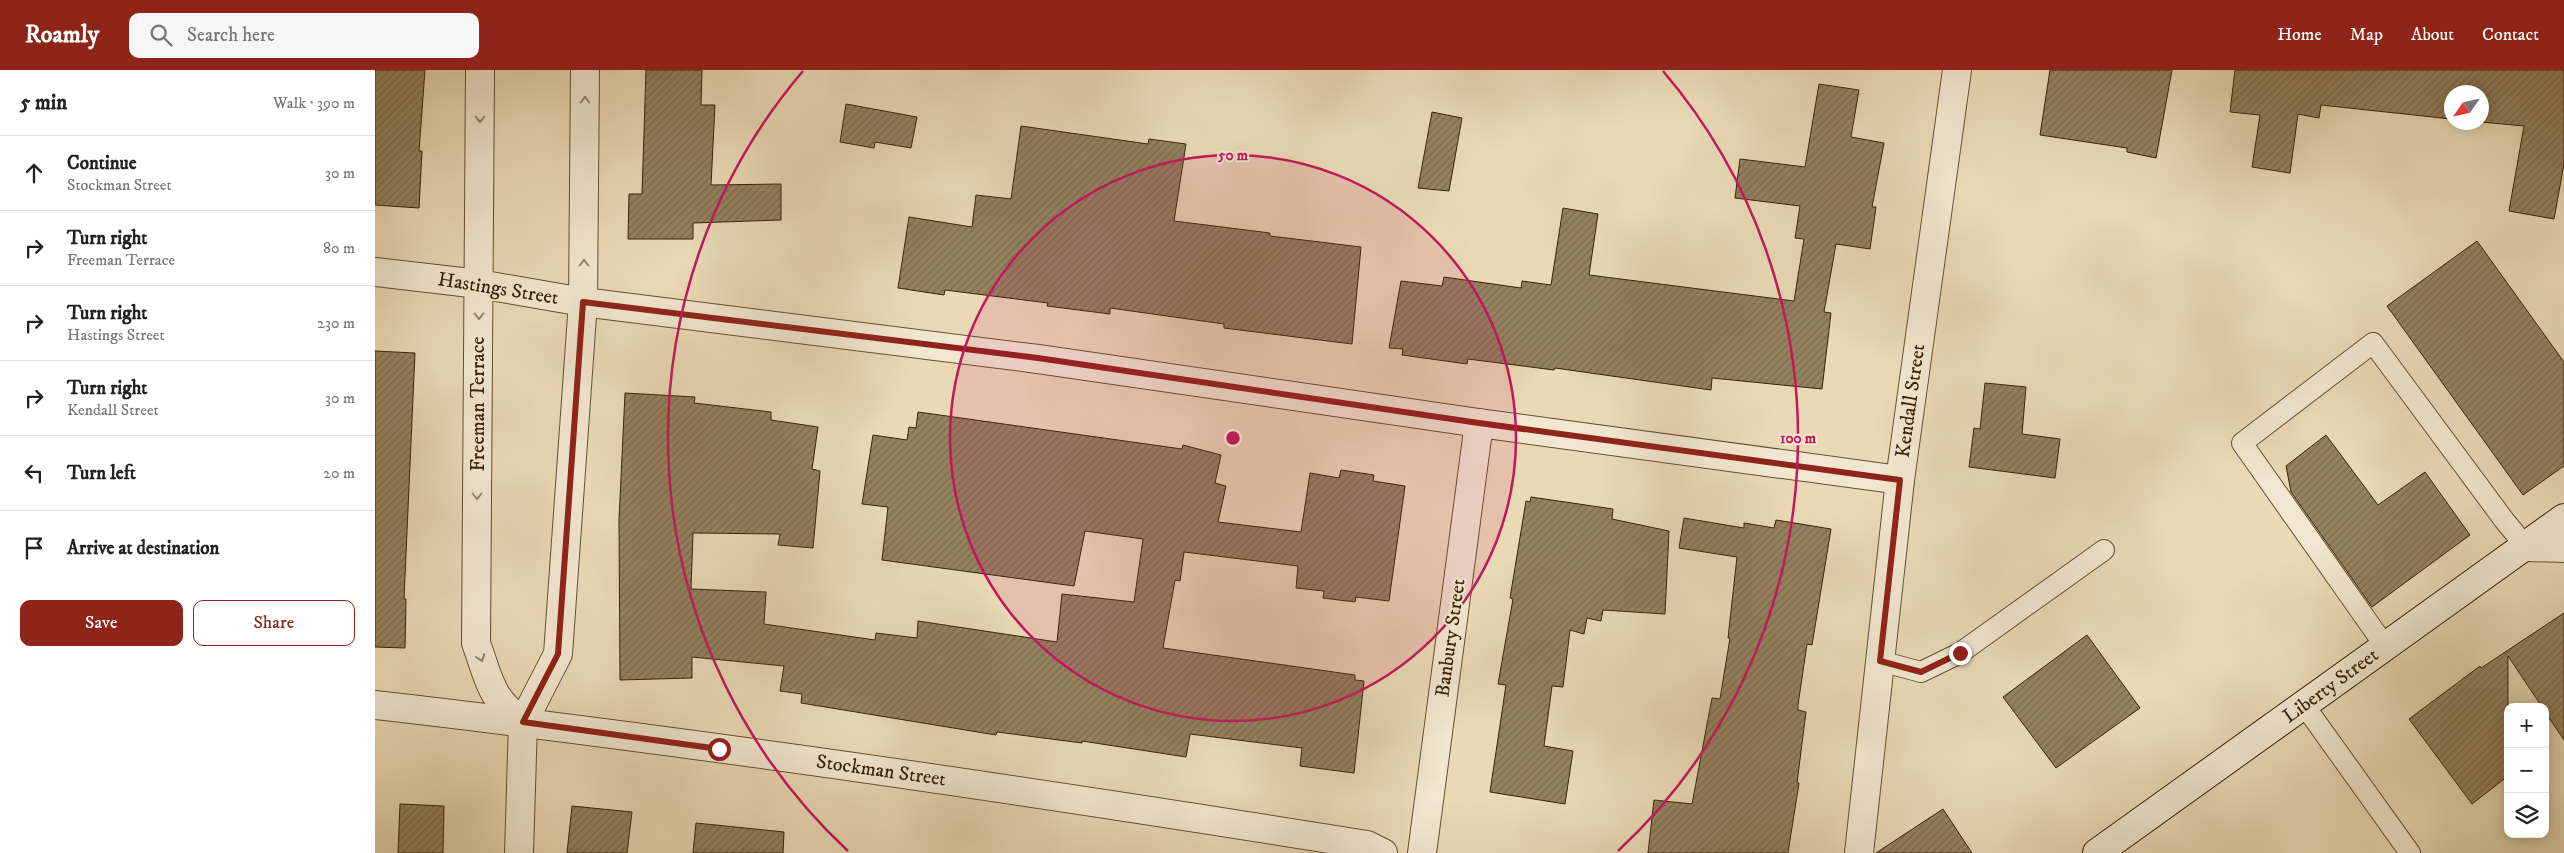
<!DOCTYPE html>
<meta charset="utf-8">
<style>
body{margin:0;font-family:"IM FELL DW Pica",serif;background:#f6f6f6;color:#222}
.controls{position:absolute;right:15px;bottom:15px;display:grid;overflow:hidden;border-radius:10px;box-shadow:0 2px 12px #0003}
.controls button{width:45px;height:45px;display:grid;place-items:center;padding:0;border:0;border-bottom:1px solid #e0e0e0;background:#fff;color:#222;font:25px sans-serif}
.compass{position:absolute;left:2069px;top:15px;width:45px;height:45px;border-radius:50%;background:#fff;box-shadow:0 2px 12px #0003;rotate:236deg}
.stop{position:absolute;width:15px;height:15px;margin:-11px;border:4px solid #8f2418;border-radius:50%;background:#fff}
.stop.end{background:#8f2418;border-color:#fff;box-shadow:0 1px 5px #0008}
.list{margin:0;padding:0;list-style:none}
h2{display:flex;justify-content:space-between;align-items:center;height:65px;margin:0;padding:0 20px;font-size:21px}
h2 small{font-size:16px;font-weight:400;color:#767676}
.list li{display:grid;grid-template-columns:32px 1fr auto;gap:15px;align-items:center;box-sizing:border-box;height:75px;padding:0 20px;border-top:1px solid #e0e0e0}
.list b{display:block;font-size:19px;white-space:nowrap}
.list p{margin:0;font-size:16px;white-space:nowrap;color:#767676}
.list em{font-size:16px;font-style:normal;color:#767676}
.actions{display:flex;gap:10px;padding:15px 20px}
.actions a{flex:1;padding:11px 0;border:1px solid #8f2418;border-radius:10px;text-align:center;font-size:18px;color:#8f2418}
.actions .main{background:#8f2418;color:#fff}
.icon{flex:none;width:28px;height:28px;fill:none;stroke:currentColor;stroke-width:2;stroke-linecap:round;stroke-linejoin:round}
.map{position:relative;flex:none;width:2189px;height:783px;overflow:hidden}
header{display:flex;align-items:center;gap:30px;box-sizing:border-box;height:70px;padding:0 25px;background:#8f2418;color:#fff}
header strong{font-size:24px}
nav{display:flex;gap:28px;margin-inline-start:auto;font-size:18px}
.search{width:350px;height:45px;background:#f6f6f6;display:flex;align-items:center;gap:12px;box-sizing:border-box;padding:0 18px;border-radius:10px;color:#767676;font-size:19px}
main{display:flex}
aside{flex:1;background:#fff}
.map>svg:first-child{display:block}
.building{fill:url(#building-hatch);stroke:#3a2304}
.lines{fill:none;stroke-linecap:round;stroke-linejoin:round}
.service-casing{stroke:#665030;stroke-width:22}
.minor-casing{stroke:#665030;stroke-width:30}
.secondary-casing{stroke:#3a2304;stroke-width:30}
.service{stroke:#f1e6cf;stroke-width:20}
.minor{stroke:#f1e6cf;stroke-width:28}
.secondary{stroke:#f1e6cf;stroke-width:28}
.oneway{stroke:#96846a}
.route{stroke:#8f2418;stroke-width:6}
.ring{fill:none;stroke:#c2185b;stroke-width:2.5}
.labels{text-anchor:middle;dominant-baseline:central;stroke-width:4;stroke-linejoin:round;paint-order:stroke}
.street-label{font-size:20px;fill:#3a2304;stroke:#f1e6cf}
.centre{fill:#c2185b;stroke:#f1e6cf;stroke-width:2.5}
.ring-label{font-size:15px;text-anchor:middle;font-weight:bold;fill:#c2185b;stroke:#f1e6cf;stroke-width:4;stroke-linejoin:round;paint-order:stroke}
</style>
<header>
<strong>Roamly</strong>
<div class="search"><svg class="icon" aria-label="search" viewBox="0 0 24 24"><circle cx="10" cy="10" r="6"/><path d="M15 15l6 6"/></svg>Search here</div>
<nav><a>Home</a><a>Map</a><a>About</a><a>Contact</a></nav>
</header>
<main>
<aside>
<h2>5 min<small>Walk · 390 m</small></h2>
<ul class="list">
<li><svg class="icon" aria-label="ahead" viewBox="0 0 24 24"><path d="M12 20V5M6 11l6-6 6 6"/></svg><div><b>Continue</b><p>Stockman Street</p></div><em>30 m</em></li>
<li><svg class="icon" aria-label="right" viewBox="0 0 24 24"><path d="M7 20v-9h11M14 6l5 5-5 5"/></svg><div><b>Turn right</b><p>Freeman Terrace</p></div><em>80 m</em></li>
<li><svg class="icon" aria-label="right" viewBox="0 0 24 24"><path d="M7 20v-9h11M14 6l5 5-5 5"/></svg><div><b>Turn right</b><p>Hastings Street</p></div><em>230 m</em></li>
<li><svg class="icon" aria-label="right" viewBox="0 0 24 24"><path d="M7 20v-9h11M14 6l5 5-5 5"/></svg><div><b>Turn right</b><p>Kendall Street</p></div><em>30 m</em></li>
<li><svg class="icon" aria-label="left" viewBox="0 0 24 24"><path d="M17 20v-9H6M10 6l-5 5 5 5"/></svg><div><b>Turn left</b></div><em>20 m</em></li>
<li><svg class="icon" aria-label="arrive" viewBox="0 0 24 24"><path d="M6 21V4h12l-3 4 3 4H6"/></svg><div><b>Arrive at destination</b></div></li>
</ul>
<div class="actions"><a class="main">Save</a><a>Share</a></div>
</aside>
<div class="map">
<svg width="2189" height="783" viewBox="0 0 2189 783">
<defs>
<pattern id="building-hatch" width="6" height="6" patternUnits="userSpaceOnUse" patternTransform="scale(1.25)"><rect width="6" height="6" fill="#958260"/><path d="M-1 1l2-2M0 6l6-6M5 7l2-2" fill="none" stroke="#7b6a4d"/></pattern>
</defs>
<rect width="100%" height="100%" fill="#e9d9b5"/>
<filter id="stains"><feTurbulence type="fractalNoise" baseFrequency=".004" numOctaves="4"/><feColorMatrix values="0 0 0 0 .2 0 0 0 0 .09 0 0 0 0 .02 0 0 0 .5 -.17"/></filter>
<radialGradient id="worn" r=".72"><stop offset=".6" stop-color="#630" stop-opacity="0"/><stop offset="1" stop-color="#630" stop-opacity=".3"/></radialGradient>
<!-- building -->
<g class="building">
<polygon points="0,0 50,0 44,81 47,81 44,138 0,135"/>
<polygon points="271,0 327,0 326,35 340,35 336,115 406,114 406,150 318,153 318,169 253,169 254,124 267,124"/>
<polygon points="1675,0 1797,0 1781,88 1752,82 1752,78 1665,65"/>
<polygon points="1860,0 2189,0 2189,94 2179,149 2134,141 2149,56 2106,52 2106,22 2076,22 2076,49 1946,35 1944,48 1923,44 1915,103 1877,97 1885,45 1855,42"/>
<polygon points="1444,14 1484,20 1476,67 1509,73 1497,137 1501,137 1495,179 1461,174 1449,242 1456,243 1447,319 1337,308 1336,320 1180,298 1179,300 1093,289 1092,294 1027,285 1028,279 1014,278 1026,211 1067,216 1069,207 1146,218 1147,211 1176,215 1188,138 1223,144 1214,205 1419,231 1429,169 1420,168 1425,136 1360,128 1365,89 1430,97"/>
<polygon points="471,34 542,47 536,78 500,72 499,78 465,72"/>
<polygon points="1057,42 1087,48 1074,121 1043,118"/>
<polygon points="646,56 773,74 774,69 811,74 799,151 895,163 895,166 986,177 977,274 849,258 849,254 735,238 735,244 672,236 673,233 570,220 569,225 523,218 534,147 597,157 601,125 636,129"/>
<polygon points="2102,171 2189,292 2189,396 2148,425 2012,236"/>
<polygon points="0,281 40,283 29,529 31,529 30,578 0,577"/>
<polygon points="1610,313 1651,317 1647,364 1685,369 1680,408 1594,397 1599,358 1605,359"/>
<polygon points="250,323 320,327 319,333 396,342 396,350 443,357 437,399 445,401 438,478 403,475 405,464 318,463 316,519 391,522 389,554 500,570 501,563 542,568 543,551 682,572 687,524 759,532 768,469 710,461 699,516 507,490 513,437 487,434 498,365 532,370 534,357 541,358 543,342 807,379 808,375 846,385 840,413 851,416 843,452 926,462 935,403 964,408 966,400 999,405 998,411 1030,416 1014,531 981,527 980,532 948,528 949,521 921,518 923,496 809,482 805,511 800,510 788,578 980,605 980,610 989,611 979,703 925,696 927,678 815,664 811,687 707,671 707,673 622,662 621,665 426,633 427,624 405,621 409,596 317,587 317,608 245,610 244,450"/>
<polygon points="1951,365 2003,435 2050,402 2095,465 1997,537 1916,422 1911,396"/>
<polygon points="1156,427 1238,439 1237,449 1294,461 1290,544 1228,540 1226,551 1212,548 1209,564 1195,560 1188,617 1177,616 1169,676 1198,681 1190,734 1115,722 1131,615 1123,614 1138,529 1135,528 1151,431 1155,432"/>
<polygon points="1309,448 1369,458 1369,453 1399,458 1401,450 1456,459 1437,575 1432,574 1423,635 1423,640 1431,642 1422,713 1424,713 1413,783 1273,783 1279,730 1317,734 1337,628 1345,629 1355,568 1353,568 1362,487 1304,478"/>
<polygon points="2189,543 2189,670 2170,642 2170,637 2167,637 2133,586 2133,706 2097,734 2034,649 2105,596 2106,598"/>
<polygon points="1712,565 1765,638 1681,698 1628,627"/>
<polygon points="25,734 69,736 68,783 23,783"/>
<polygon points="197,736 257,742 252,783 192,783"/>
<polygon points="1568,739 1597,783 1501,783"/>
<polygon points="321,753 409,762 408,783 318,783"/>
</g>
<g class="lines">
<defs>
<g id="service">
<polyline points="2010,576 1867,373 1998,273 2129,450 2151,477"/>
<polyline points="1505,591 1546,602 1585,583 1729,480"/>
<polyline points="1929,635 2035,783"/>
</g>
<g id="minor">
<path d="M 105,0 L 101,573 C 114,609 115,629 148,652"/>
<polyline points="0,202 104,214 208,232 663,289 1104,353 1525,410"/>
<polyline points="2151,477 2189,478"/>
<path d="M 0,635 C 332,673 662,722 992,775 L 1008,783"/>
<polyline points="144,783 148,652 183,584 208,232 210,0"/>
<polyline points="1047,783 1104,353"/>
<polyline points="1484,783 1525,410 1582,0"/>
</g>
<polyline id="secondary" points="1722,783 2189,448"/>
</defs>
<!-- service casing -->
<use href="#service" class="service-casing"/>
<!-- minor casing -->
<use href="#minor" class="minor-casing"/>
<!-- secondary casing -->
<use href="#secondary" class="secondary-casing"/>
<!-- service -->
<use href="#service" class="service"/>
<!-- minor -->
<use href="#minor" class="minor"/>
<!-- secondary -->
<use href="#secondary" class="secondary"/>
</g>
<!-- one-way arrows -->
<defs><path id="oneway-chevron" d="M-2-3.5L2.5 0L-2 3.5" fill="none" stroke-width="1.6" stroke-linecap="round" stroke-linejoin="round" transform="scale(1.25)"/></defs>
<g class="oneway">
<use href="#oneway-chevron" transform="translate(210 30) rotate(-90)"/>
<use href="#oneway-chevron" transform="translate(105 49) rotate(90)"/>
<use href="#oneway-chevron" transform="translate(209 193) rotate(-90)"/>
<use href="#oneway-chevron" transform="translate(104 246) rotate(90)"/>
<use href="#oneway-chevron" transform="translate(102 426) rotate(90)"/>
<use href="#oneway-chevron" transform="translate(106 588) rotate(70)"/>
</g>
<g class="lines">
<!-- route -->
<polyline class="route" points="344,679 148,652 183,584 208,232 663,288 1104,353 1525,410 1505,591 1546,602 1585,583"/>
</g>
<!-- distance rings -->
<circle cx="858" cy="368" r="283" fill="#c2185b" fill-opacity=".12"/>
<g class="ring">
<circle cx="858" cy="368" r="283"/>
<path d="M473 781A565 565 0 0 1 428 1M1288 1A565 565 0 0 1 1243 781"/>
</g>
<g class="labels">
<!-- street labels -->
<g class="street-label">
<text transform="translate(123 219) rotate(9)">Hastings Street</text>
<text transform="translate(1536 331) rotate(-82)">Kendall Street</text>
<text transform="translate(103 334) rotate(-90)">Freeman Terrace</text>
<text transform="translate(1076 568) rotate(-82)">Banbury Street</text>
<text transform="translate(1956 616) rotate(-36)">Liberty Street</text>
<text transform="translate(506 701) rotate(8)">Stockman Street</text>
</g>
</g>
<circle cx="858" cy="368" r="8" class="centre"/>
<g class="ring-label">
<text x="858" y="90">50 m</text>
<text x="1423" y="373">100 m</text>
</g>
<rect width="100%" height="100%" filter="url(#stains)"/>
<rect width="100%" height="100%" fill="url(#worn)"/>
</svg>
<div class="controls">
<button>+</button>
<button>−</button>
<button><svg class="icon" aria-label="layers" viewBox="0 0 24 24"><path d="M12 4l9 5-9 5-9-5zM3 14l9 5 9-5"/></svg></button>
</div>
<svg class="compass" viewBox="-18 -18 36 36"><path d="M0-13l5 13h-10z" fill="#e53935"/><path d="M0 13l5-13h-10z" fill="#767676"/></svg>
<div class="stop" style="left:344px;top:679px"></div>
<div class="stop end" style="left:1585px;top:583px"></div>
</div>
</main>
